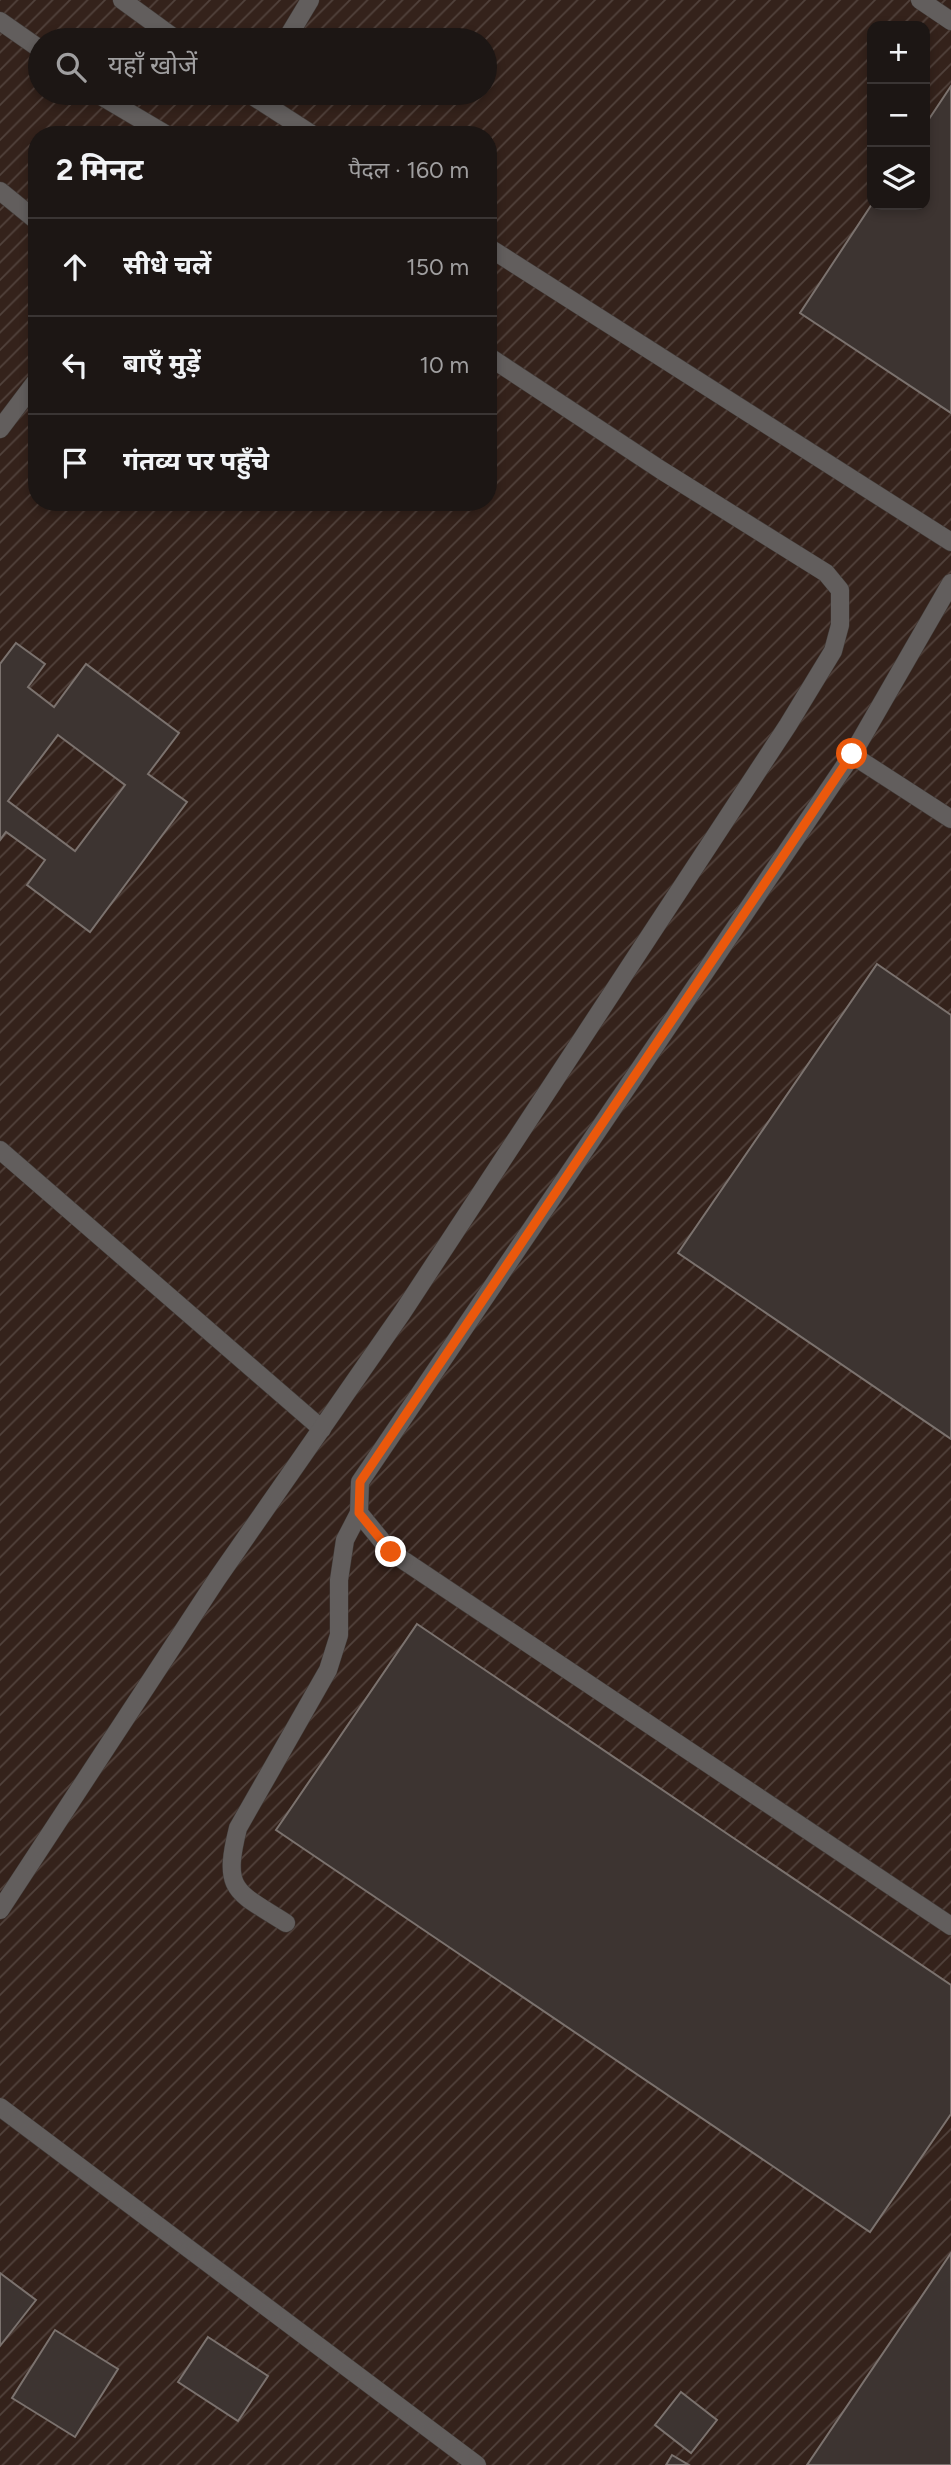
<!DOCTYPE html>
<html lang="hi">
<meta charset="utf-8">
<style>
body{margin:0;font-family:Figtree,"Noto Sans Devanagari",sans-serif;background:#251f1d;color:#f1f3f6}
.controls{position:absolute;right:21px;top:21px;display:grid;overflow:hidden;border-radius:14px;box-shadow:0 4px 10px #0003}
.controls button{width:63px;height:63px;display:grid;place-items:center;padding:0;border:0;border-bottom:2px solid #3a3534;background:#1c1614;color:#f1f3f6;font:35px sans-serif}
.stop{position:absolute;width:21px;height:21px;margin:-16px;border:5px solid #ea580c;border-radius:50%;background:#fff}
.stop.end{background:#ea580c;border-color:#fff;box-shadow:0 2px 7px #0008}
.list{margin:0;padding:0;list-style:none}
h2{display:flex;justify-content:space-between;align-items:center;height:91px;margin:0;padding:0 28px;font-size:30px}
h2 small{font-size:23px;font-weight:400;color:#a09fa0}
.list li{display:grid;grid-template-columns:46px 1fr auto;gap:21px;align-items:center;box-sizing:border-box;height:98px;padding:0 28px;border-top:2px solid #3a3534}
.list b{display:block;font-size:26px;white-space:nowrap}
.list em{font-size:23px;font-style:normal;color:#a09fa0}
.icon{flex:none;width:38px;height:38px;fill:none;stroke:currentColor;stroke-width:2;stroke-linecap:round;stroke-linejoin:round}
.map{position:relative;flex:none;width:951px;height:2465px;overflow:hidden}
.search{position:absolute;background:#1c1614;box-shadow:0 4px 10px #0003;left:28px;top:28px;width:469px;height:77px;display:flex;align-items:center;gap:18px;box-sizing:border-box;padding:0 24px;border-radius:38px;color:#a09fa0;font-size:26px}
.panel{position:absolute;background:#1c1614;box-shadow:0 4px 10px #0003;left:28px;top:126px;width:469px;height:385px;border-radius:28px}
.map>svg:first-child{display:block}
.industrial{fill:url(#industrial-furrows);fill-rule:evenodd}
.building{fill:#3d3431;stroke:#7b726e;stroke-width:2;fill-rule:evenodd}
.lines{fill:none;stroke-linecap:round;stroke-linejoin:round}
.lane-casing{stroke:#403936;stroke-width:19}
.street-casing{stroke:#403936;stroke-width:19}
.lane{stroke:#625e5d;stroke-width:18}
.street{stroke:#625e5d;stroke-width:18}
.route{stroke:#ea580c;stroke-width:9}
</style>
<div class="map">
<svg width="951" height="2465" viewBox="0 0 951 2465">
<defs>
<pattern id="industrial-furrows" width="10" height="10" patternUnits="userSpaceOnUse" patternTransform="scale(1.75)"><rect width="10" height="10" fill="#34221b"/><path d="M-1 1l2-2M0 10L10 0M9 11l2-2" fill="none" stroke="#51423c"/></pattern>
</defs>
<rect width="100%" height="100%" fill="#251e1b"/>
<!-- industrial -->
<path class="industrial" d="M 0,0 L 951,0 L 951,2465 L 0,2465 ZM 872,26 L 925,26 L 925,205 L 872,205 ZM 40,40 L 485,40 L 485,93 L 40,93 ZM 37,135 L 488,135 L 488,502 L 37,502 Z"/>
<!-- building -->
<g class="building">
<polygon points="951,86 951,413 800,313 872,204 925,205 925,125"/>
<path d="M 16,643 L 45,664 L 28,687 L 54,707 L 86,664 L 179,733 L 148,774 L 187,802 L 90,932 L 27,885 L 45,860 L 6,832 L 0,840 L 0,664 ZM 58,735 L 125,785 L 75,851 L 8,801 Z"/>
<polygon points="877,964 951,1015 951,1439 678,1253"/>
<polygon points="417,1624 951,1985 951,2114 870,2232 276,1830"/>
<polygon points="951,2253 951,2465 807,2465"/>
<polygon points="0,2273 36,2300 0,2346"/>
<polygon points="55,2330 118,2369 75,2437 12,2398"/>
<polygon points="208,2337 268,2376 238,2421 178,2382"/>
<polygon points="681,2392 717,2420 691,2453 655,2425"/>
<polygon points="672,2455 689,2465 666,2465"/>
</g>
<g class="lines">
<defs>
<g id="lane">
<polyline points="0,21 40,49"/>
<polyline points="96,93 167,135"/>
<polyline points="0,191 37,221"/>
<polyline points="0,429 37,380"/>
<polyline points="951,583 852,755 360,1482 359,1513 391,1552 951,1926"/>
<polyline points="852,755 951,819"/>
<polyline points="0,1150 322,1429"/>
<polyline points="0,1910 217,1579 402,1313 788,725 833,651 840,625 840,590 826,573 661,470 488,356"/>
<path d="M 286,1923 C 236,1891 222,1892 238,1828 L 328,1670 L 339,1635 L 339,1580 L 345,1540 L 359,1513"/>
<polyline points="0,2107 477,2465"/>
</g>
<g id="street">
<polyline points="122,0 177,40"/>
<polyline points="920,0 951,21"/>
<polyline points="286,40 310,0"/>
<polyline points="248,93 313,135"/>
<polyline points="488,247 951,542"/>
</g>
</defs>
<!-- lane casing -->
<use href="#lane" class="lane-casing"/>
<!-- street casing -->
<use href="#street" class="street-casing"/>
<!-- lane -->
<use href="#lane" class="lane"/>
<!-- street -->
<use href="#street" class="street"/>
</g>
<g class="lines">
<!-- route -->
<polyline class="route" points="391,1552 359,1513 360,1482 852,754"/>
</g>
</svg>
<div class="controls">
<button>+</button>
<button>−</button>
<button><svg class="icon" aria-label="layers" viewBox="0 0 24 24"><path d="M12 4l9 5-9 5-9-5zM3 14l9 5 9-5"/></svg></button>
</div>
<div class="stop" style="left:852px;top:754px"></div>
<div class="stop end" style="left:391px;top:1552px"></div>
<div class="search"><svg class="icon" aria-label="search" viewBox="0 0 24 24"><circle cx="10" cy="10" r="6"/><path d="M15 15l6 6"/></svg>यहाँ खोजें</div>
<section class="panel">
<h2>2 मिनट<small>पैदल · 160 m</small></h2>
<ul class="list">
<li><svg class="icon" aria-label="ahead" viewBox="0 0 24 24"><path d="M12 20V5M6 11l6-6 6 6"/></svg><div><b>सीधे चलें</b></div><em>150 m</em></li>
<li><svg class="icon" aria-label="left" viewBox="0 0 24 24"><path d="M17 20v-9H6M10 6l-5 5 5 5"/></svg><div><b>बाएँ मुड़ें</b></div><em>10 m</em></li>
<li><svg class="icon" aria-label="arrive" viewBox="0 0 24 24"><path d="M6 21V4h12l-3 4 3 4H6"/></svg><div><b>गंतव्य पर पहुँचे</b></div></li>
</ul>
</section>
</div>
